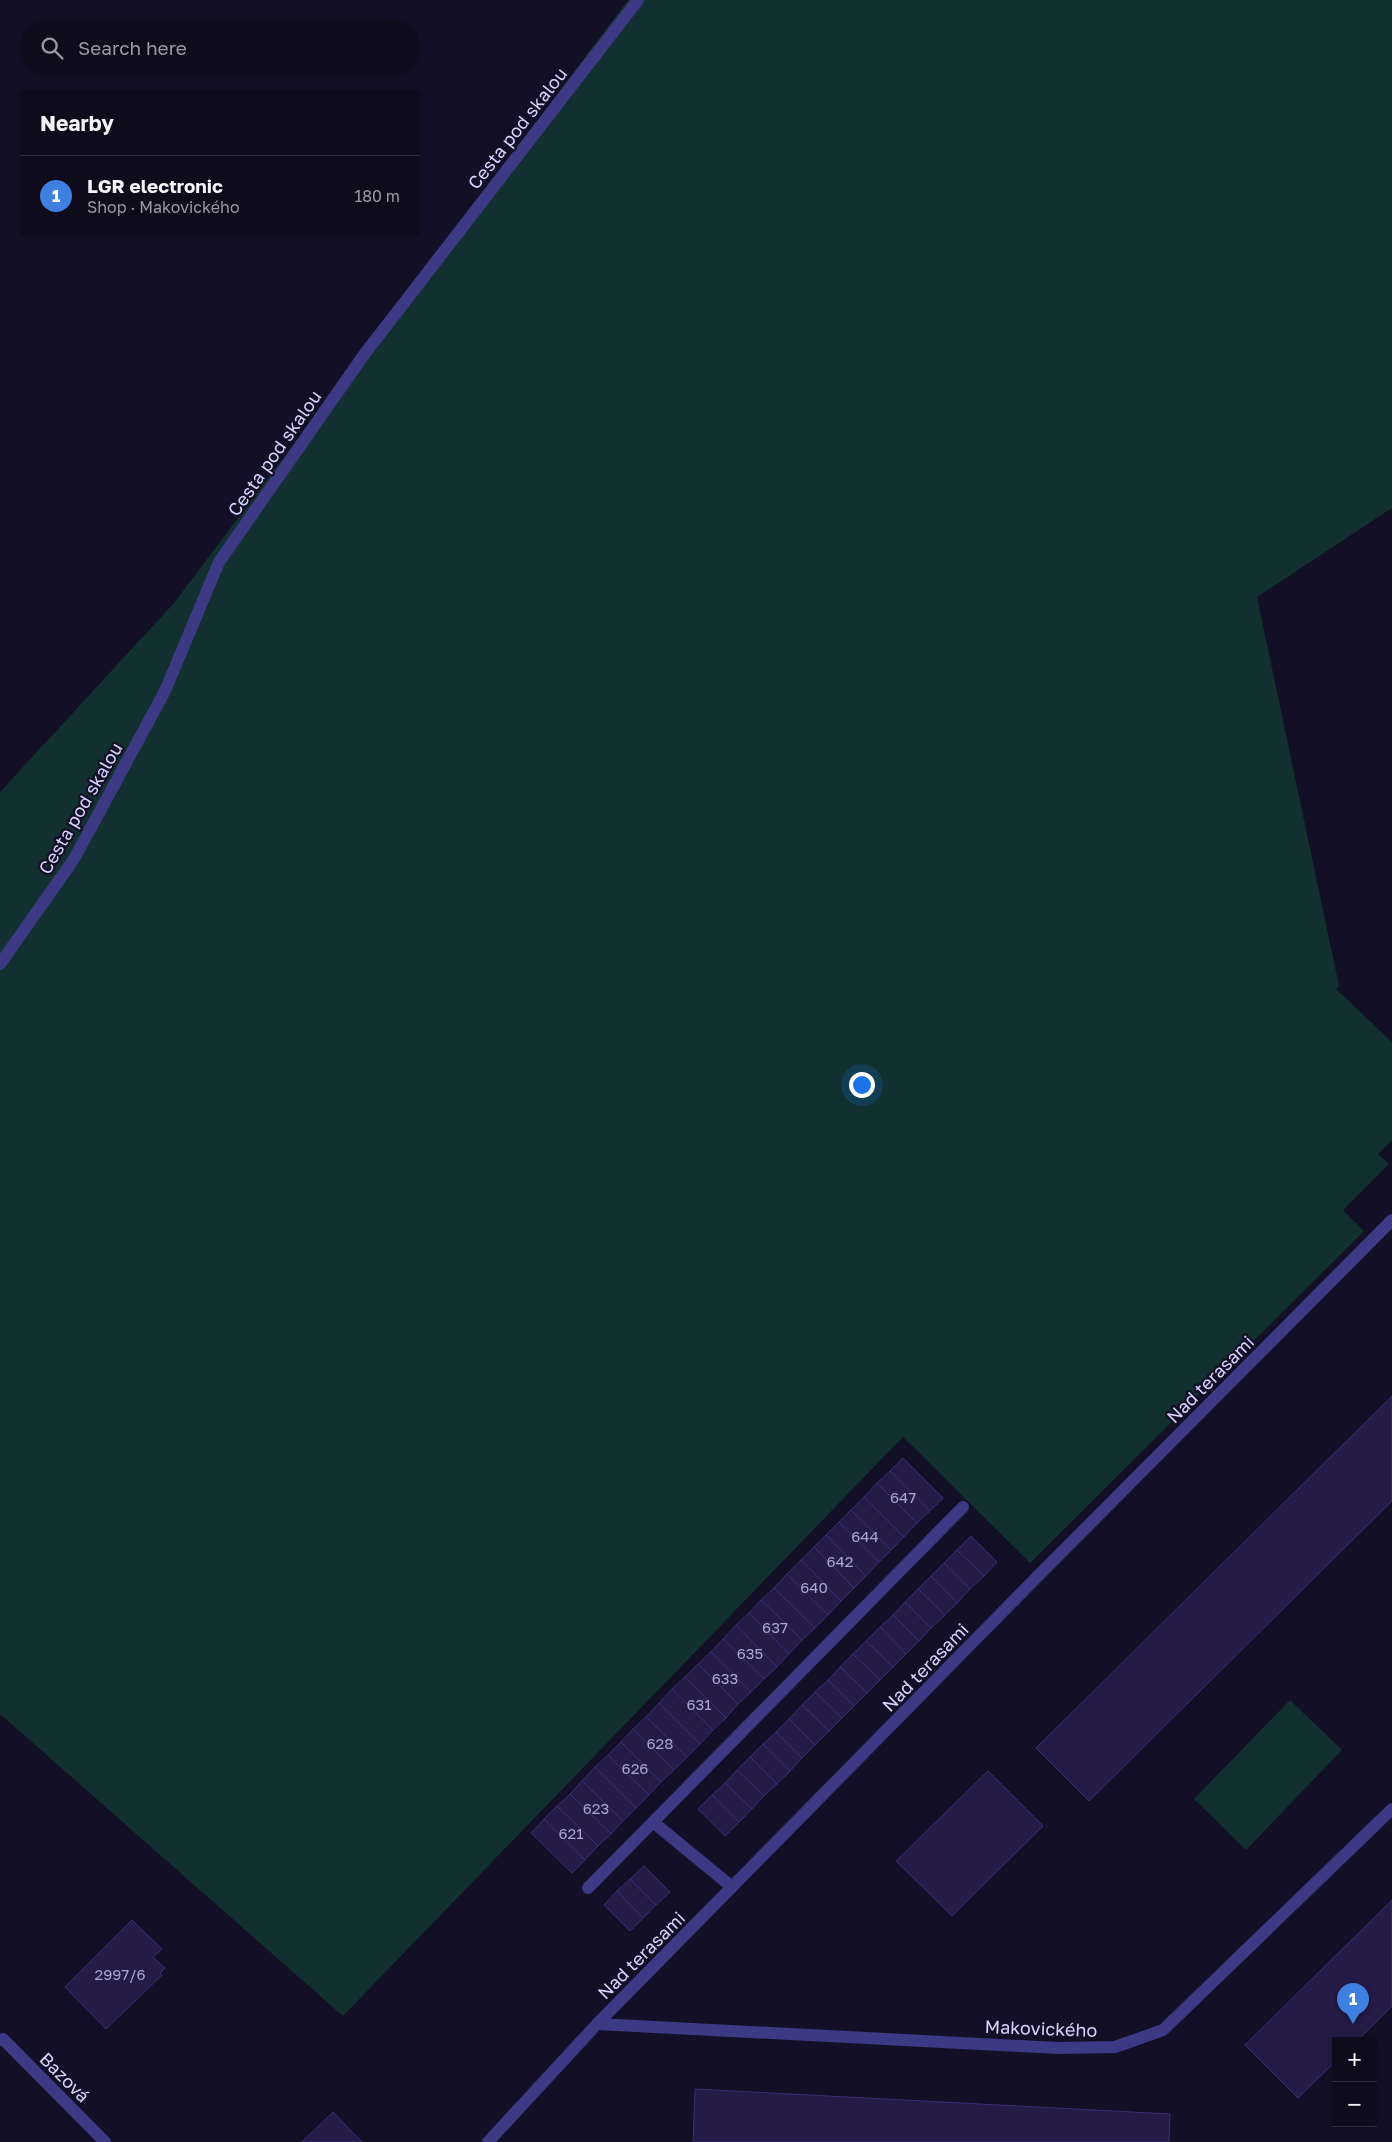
<!DOCTYPE html>
<meta charset="utf-8">
<style>
body{margin:0;font-family:"Golos Text",sans-serif;background:#171425;color:#f1f3f6}
.controls{position:absolute;right:15px;bottom:15px;display:grid;overflow:hidden;border-radius:0px;box-shadow:0 2px 12px #0003}
.controls button{width:45px;height:45px;display:grid;place-items:center;padding:0;border:0;border-bottom:1px solid #2e2b3b;background:#0e0b1c;color:#f1f3f6;font:25px sans-serif}
.you{position:absolute;left:861px;top:1084px;width:18px;height:18px;margin:-12px;border:4px solid #fff;border-radius:50%;background:#1a73e8;box-shadow:0 0 0 8px #1a73e833}
.badge{display:grid;place-items:center;width:32px;height:32px;border-radius:50%;background:#00e5ff;color:#fff;font-size:16px;font-weight:700}
.pin{position:absolute;translate:-50% -41px;filter:drop-shadow(0 1px 2px #0008)}
.pin::after{content:'';position:absolute;top:26px;width:18px;height:15px;background:inherit;clip-path:polygon(0 0,100% 0,50% 100%)}
.list{margin:0;padding:0;list-style:none}
h2{display:flex;justify-content:space-between;align-items:center;height:65px;margin:0;padding:0 20px;font-size:21px}
h2 small{font-size:16px;font-weight:400;color:#9b9ba3}
.list li{display:grid;grid-template-columns:32px 1fr auto;gap:15px;align-items:center;box-sizing:border-box;height:80px;padding:0 20px;border-top:1px solid #2e2b3b}
.list b{display:block;font-size:19px;white-space:nowrap}
.list p{margin:0;font-size:16px;white-space:nowrap;color:#9b9ba3}
.list em{font-size:16px;font-style:normal;color:#9b9ba3}
.icon{flex:none;width:28px;height:28px;fill:none;stroke:currentColor;stroke-width:2;stroke-linecap:round;stroke-linejoin:round}
.map{position:relative;flex:none;width:1392px;height:2142px;overflow:hidden}
.search{position:absolute;background:#0e0b1c;box-shadow:0 2px 12px #0003;left:20px;top:20px;width:400px;height:55px;display:flex;align-items:center;gap:12px;box-sizing:border-box;padding:0 18px;border-radius:28px;color:#9b9ba3;font-size:19px}
.panel{position:absolute;background:#0e0b1c;box-shadow:0 2px 12px #0003;left:20px;top:90px;width:400px;height:145px;border-radius:0px}
.map>svg:first-child{display:block}
.green{fill:#12302f}
.building{fill:#241b47;stroke:#3b2d73}
.lines{fill:none;stroke-linecap:round;stroke-linejoin:round}
.service{stroke:#3d3a85;stroke-width:12}
.minor{stroke:#3d3a85;stroke-width:12}
.labels{text-anchor:middle;dominant-baseline:central;stroke-width:4.5;stroke-linejoin:round;paint-order:stroke}
.number-label{font-size:15px;fill:#aca6d1}
.street-label{font-size:18px;fill:#d9d4ff;stroke:#130f26}
</style>
<div class="map">
<svg width="1392" height="2142" viewBox="0 0 1392 2142">
<rect width="100%" height="100%" fill="#130f26"/>
<!-- green -->
<g class="green">
<polygon points="628,0 1392,0 1392,508 1257,597 1339,986 1336,989 1392,1042 1392,1140 1378,1154 1389,1164 1343,1210 1364,1231 1030,1563 903,1437 343,2016 0,1714 0,792 174,603"/>
<polygon points="1290,1700 1342,1750 1246,1850 1194,1799"/>
</g>
<!-- building -->
<g class="building">
<polygon points="1392,1396 1392,1501 1089,1801 1036,1748"/>
<polygon points="903,1458 943,1498 930,1511 890,1471"/>
<polygon points="890,1471 930,1511 917,1523 877,1483"/>
<polygon points="877,1483 917,1523 904,1537 864,1497"/>
<polygon points="864,1497 904,1537 891,1550 851,1510"/>
<polygon points="851,1510 891,1550 879,1562 839,1522"/>
<polygon points="839,1522 879,1562 866,1576 826,1535"/>
<polygon points="826,1535 866,1576 854,1588 814,1547"/>
<polygon points="971,1536 997,1562 984,1576 957,1550"/>
<polygon points="814,1547 854,1588 841,1601 801,1560"/>
<polygon points="957,1550 984,1576 970,1589 944,1563"/>
<polygon points="801,1560 841,1601 828,1615 787,1574"/>
<polygon points="944,1563 970,1589 957,1603 931,1576"/>
<polygon points="787,1574 828,1615 815,1628 774,1588"/>
<polygon points="931,1576 957,1603 945,1615 918,1589"/>
<polygon points="774,1588 815,1628 802,1640 761,1600"/>
<polygon points="918,1589 945,1615 931,1628 905,1602"/>
<polygon points="761,1600 802,1640 789,1654 749,1613"/>
<polygon points="905,1602 931,1628 919,1641 893,1615"/>
<polygon points="749,1613 789,1654 777,1667 736,1625"/>
<polygon points="893,1615 919,1641 906,1654 880,1627"/>
<polygon points="736,1625 777,1667 764,1679 723,1639"/>
<polygon points="880,1627 906,1654 893,1667 866,1641"/>
<polygon points="723,1639 764,1679 751,1692 711,1652"/>
<polygon points="866,1641 893,1667 880,1680 853,1654"/>
<polygon points="711,1652 751,1692 738,1704 698,1664"/>
<polygon points="853,1654 880,1680 867,1693 840,1667"/>
<polygon points="698,1664 738,1704 726,1718 685,1677"/>
<polygon points="840,1667 867,1693 854,1706 828,1680"/>
<polygon points="685,1677 726,1718 713,1730 672,1689"/>
<polygon points="828,1680 854,1706 842,1718 815,1692"/>
<polygon points="672,1689 713,1730 700,1744 659,1703"/>
<polygon points="815,1692 842,1718 829,1731 802,1705"/>
<polygon points="659,1703 700,1744 687,1757 646,1717"/>
<polygon points="802,1705 829,1731 815,1745 789,1719"/>
<polygon points="646,1717 687,1757 674,1770 633,1729"/>
<polygon points="789,1719 815,1745 802,1758 776,1732"/>
<polygon points="633,1729 674,1770 661,1782 621,1742"/>
<polygon points="776,1732 802,1758 790,1771 763,1744"/>
<polygon points="621,1742 661,1782 649,1795 608,1755"/>
<polygon points="763,1744 790,1771 777,1784 750,1757"/>
<polygon points="608,1755 649,1795 636,1808 595,1767"/>
<polygon points="750,1757 777,1784 764,1796 737,1770"/>
<polygon points="595,1767 636,1808 623,1821 582,1781"/>
<polygon points="737,1770 764,1796 752,1809 725,1783"/>
<polygon points="988,1771 1043,1826 952,1916 896,1861"/>
<polygon points="582,1781 623,1821 611,1834 570,1794"/>
<polygon points="725,1783 752,1809 739,1822 712,1795"/>
<polygon points="570,1794 611,1834 598,1846 557,1806"/>
<polygon points="712,1795 739,1822 725,1836 698,1809"/>
<polygon points="557,1806 598,1846 585,1860 544,1819"/>
<polygon points="544,1819 585,1860 572,1873 531,1833"/>
<polygon points="644,1866 670,1892 656,1905 630,1879"/>
<polygon points="630,1879 656,1905 643,1918 617,1891"/>
<polygon points="617,1891 643,1918 630,1931 604,1905"/>
<polygon points="1392,1900 1392,2006 1357,2041 1336,2041 1336,2061 1298,2098 1245,2045"/>
<polygon points="132,1920 162,1949 153,1957 165,1968 160,1973 162,1975 106,2029 65,1987"/>
<polygon points="695,2089 1170,2114 1169,2142 693,2142"/>
<polygon points="333,2112 362,2142 302,2142"/>
</g>
<g class="lines">
<!-- service -->
<g class="service">
<polyline points="0,964 74,859 165,691 219,562 363,356 638,0"/>
<polyline points="653,1822 732,1887"/>
<polyline points="588,1888 963,1507"/>
</g>
<!-- minor -->
<g class="minor">
<polyline points="597,2024 1058,2048 1115,2047 1163,2030 1392,1809"/>
<polyline points="0,2040 3,2039 105,2142"/>
<polyline points="488,2142 597,2024 1038,1576 1392,1220"/>
</g>
</g>
<g class="labels">
<!-- number labels -->
<g class="number-label">
<text x="903" y="1497">647</text>
<text x="865" y="1536">644</text>
<text x="840" y="1561">642</text>
<text x="814" y="1587">640</text>
<text x="775" y="1627">637</text>
<text x="750" y="1653">635</text>
<text x="725" y="1678">633</text>
<text x="699" y="1704">631</text>
<text x="660" y="1743">628</text>
<text x="635" y="1768">626</text>
<text x="596" y="1808">623</text>
<text x="571" y="1833">621</text>
<text x="120" y="1974">2997/6</text>
</g>
<!-- street labels -->
<g class="street-label">
<text transform="translate(517 128) rotate(-52)">Cesta pod skalou</text>
<text transform="translate(274 453) rotate(-55)">Cesta pod skalou</text>
<text transform="translate(80 808) rotate(-60)">Cesta pod skalou</text>
<text transform="translate(1210 1379) rotate(-45)">Nad terasami</text>
<text transform="translate(925 1667) rotate(-46)">Nad terasami</text>
<text transform="translate(641 1955) rotate(-45)">Nad terasami</text>
<text transform="translate(1041 2028) rotate(2)">Makovického</text>
<text transform="translate(65 2077) rotate(45)">Bazová</text>
</g>
</g>
</svg>
<div class="controls">
<button>+</button>
<button>−</button>
</div>
<div class="you"></div>
<div class="pin badge" style="left:1353px;top:2024px;background:#3f7fe0">1</div>
<div class="search"><svg class="icon" aria-label="search" viewBox="0 0 24 24"><circle cx="10" cy="10" r="6"/><path d="M15 15l6 6"/></svg>Search here</div>
<section class="panel">
<h2>Nearby<small></small></h2>
<ul class="list">
<li><span class="badge" style="background:#3f7fe0">1</span><div><b>LGR electronic</b><p>Shop · Makovického</p></div><em>180 m</em></li>
</ul>
</section>
</div>
